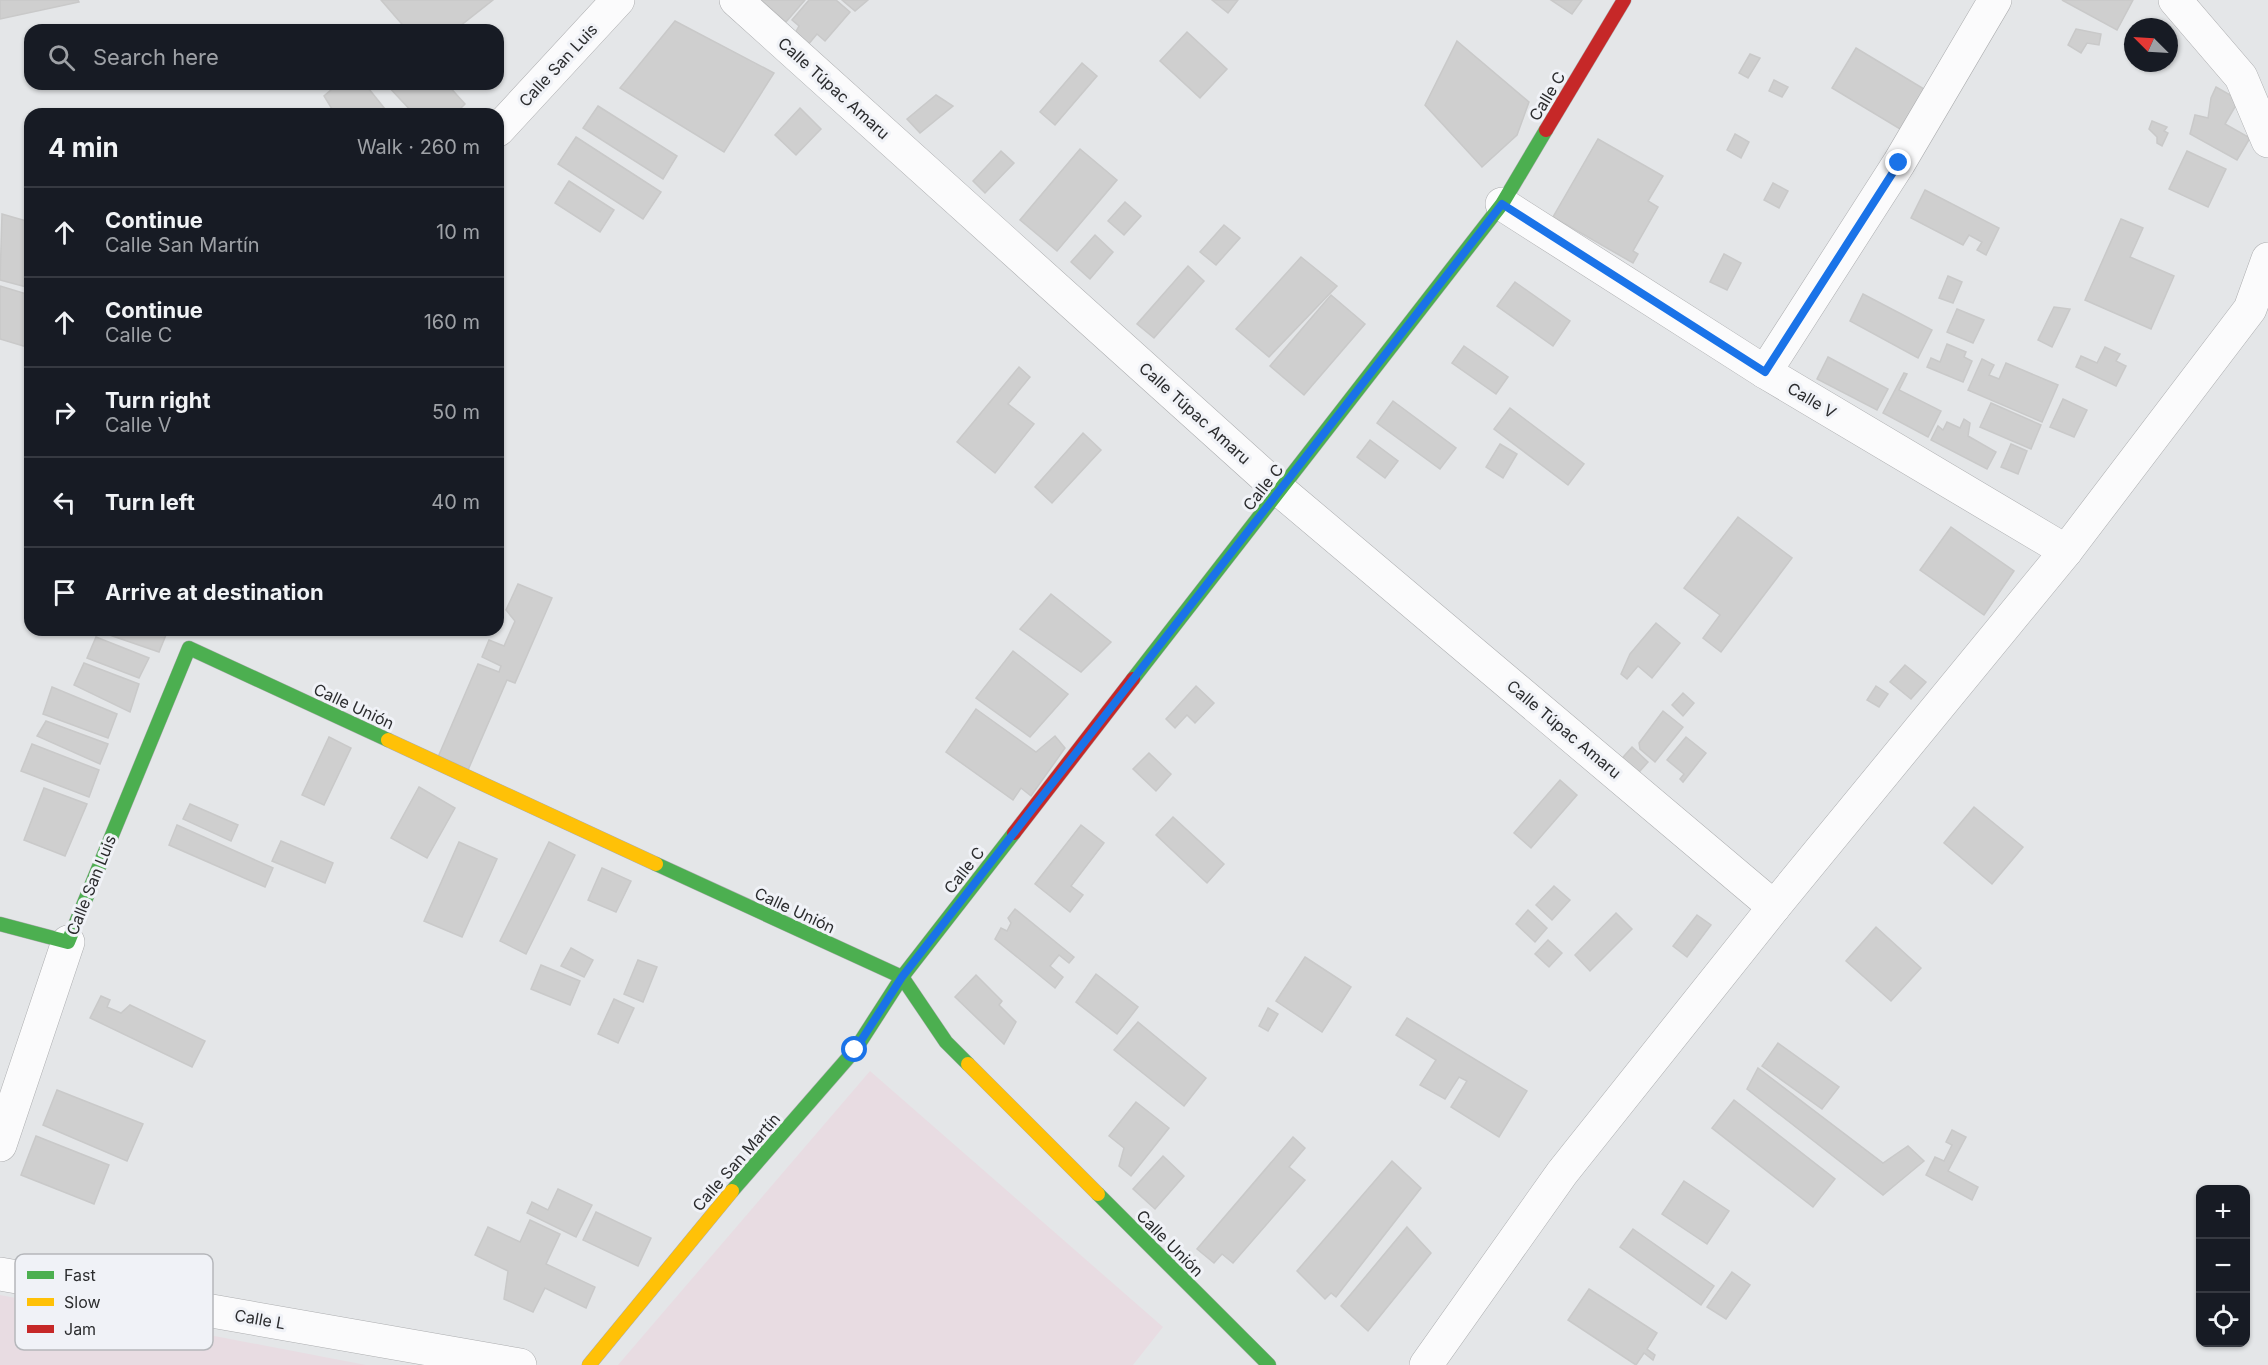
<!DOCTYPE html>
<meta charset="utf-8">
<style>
body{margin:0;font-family:Inter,sans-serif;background:#242831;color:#f1f3f6}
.controls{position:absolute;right:18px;bottom:18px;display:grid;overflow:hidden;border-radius:12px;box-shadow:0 2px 4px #0004}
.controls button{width:54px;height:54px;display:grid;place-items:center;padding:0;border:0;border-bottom:2px solid #363941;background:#171b24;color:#f1f3f6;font:30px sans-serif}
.compass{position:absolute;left:2124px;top:18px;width:54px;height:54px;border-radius:50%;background:#171b24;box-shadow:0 2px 4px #0004;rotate:294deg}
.stop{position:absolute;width:18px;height:18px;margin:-14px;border:4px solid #1a73e8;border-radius:50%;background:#fff}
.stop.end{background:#1a73e8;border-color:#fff;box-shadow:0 2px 6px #0008}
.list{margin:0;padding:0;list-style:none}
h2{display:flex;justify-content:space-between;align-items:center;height:78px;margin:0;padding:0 24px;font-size:26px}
h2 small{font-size:20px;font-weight:400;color:#9ea1a6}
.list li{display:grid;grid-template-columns:39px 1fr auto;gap:18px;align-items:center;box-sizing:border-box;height:90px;padding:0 24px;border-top:2px solid #363941}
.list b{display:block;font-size:22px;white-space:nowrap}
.list p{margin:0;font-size:20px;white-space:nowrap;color:#9ea1a6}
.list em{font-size:20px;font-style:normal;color:#9ea1a6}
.icon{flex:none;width:33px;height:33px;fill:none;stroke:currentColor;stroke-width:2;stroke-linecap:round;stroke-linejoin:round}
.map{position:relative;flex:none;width:2268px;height:1365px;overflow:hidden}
.search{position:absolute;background:#171b24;box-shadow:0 2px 4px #0004;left:24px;top:24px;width:480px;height:66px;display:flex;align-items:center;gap:15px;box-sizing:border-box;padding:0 21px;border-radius:18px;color:#9ea1a6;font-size:22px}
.panel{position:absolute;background:#171b24;box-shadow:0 2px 4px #0004;left:24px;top:108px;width:480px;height:528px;border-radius:18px}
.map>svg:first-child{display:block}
.education{fill:#e8dce2}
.building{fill:#cfcfcf;stroke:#c9c9c9;stroke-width:1.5}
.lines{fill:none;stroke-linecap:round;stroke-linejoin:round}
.street-casing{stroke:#acadaf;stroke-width:34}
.fast-casing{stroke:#acadaf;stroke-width:15}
.slow-casing{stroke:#acadaf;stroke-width:15}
.jam-casing{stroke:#acadaf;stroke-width:15}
.street{stroke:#fbfbfc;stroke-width:33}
.fast{stroke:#4caf50;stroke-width:14}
.slow{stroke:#ffc107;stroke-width:14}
.jam{stroke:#c62828;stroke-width:14}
.route{stroke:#1a73e8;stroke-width:8}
.labels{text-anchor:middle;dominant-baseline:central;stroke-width:6;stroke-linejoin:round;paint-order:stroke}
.street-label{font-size:16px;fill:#2b2c2e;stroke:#f0f2f7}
.key{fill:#f0f2f7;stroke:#b5b7bb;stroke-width:1.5}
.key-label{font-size:16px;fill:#2b2c2e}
</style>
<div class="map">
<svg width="2268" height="1365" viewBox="0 0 2268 1365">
<rect width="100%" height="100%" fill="#e4e6e8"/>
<!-- education -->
<g class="education">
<polygon points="870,1071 1163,1327 1133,1365 618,1365"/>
<polygon points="0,1295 366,1365 0,1365"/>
</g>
<!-- building -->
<g class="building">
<polygon points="0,0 78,0 79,2 0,19"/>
<polygon points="381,0 493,0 455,30 407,30"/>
<polygon points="761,0 805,0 786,22"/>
<polygon points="809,0 836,0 850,12 825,41 817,34 807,46 794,35 799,26 792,20"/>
<polygon points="842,0 868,0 855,11"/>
<polygon points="1212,0 1238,0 1228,13"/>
<polygon points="1551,0 1582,0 1572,14"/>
<polygon points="2062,0 2133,0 2117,30"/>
<polygon points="675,21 774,73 724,152 620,88"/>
<polygon points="2076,29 2101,34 2099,45 2087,43 2081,53 2068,45"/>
<polygon points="1187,32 1227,69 1200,98 1160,61"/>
<polygon points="1457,41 1529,102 1517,135 1482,167 1425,105"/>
<polygon points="1856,48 1929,92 1905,132 1832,88"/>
<polygon points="1750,54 1760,58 1748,78 1739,73"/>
<polygon points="1082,63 1097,76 1055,125 1040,112"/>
<polygon points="1774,80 1788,87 1782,97 1769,91"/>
<polygon points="338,84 365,84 389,114 335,114 324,96"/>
<polygon points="386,84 447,84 465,104 455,114 414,114"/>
<polygon points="2216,87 2239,100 2225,124 2250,138 2237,160 2190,134 2195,115 2208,118 2211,98"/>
<polygon points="936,95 953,106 920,133 907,119"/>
<polygon points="598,106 677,156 663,179 583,128"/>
<polygon points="800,108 821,129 796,155 775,135"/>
<polygon points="2152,121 2167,127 2164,131 2168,133 2162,146 2157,143 2157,137 2149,129"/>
<polygon points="1735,134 1749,142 1741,158 1727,150"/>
<polygon points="576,137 661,192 643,219 558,164"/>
<polygon points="1598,139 1663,176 1648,201 1658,207 1633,251 1638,254 1633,263 1553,217"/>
<polygon points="1080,149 1117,180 1057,251 1020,220"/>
<polygon points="1001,151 1014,163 985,193 973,181"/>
<polygon points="2187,151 2226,169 2208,207 2169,189"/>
<polygon points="569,181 614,210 600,232 555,203"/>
<polygon points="1773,183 1788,191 1779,208 1764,200"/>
<polygon points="1925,190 1999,228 1986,255 1977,250 1982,242 1969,235 1963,245 1911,218"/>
<polygon points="1125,202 1141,216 1124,235 1108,221"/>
<polygon points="2,214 30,222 30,288 0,280"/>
<polygon points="2121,219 2143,228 2130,257 2174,276 2151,329 2085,300"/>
<polygon points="1224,225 1240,238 1216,265 1200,252"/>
<polygon points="1095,235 1113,252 1090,279 1071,262"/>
<polygon points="1724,254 1741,263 1727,290 1710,282"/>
<polygon points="1301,257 1337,286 1269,357 1236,329"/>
<polygon points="1188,266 1204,281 1154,338 1137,324"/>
<polygon points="1948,276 1962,282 1953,303 1939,298"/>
<polygon points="1515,282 1570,321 1553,346 1497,306"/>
<polygon points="0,286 30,295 30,348 0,339"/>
<polygon points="1863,294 1932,330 1918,358 1850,321"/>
<polygon points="1331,295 1365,324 1304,395 1270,366"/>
<polygon points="2054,307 2070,309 2052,347 2038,340"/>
<polygon points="1957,309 1984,320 1973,343 1947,332"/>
<polygon points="1947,344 1966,352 1964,357 1972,361 1963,382 1927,367 1931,358 1940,362"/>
<polygon points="1464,346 1508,377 1496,394 1452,363"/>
<polygon points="2105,347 2120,354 2116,361 2126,366 2116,386 2076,367 2081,356 2097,363"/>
<polygon points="1828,357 1888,389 1877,410 1817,379"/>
<polygon points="1982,359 1994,365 1989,375 1999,379 2006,363 2058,385 2042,422 1968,390"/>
<polygon points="1019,367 1030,377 1008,404 1034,424 995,473 957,442"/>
<polygon points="1904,373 1907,374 1899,390 1941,411 1928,437 1883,413"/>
<polygon points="2063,399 2087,410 2074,437 2050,427"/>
<polygon points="1393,401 1456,448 1440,469 1377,423"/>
<polygon points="1991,403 2041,425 2031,449 1980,427"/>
<polygon points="1510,408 1584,464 1568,485 1494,429"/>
<polygon points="1964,419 1970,423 1968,436 1996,452 1987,469 1931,440 1938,426 1943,430 1947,422 1960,428"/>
<polygon points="1083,433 1101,450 1052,503 1035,487"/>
<polygon points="1370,440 1398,461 1385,478 1357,457"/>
<polygon points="1500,444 1517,454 1503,478 1486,467"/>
<polygon points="2011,444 2027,451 2018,474 2001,467"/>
<polygon points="1738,517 1792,558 1721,652 1703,638 1720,615 1684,588"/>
<polygon points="1951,527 2014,571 1984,615 1920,570"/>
<polygon points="518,584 552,598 515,683 507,680 468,770 438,757 478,664 499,672 501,666 482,657 489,640 504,646 515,621 506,610"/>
<polygon points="1051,594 1111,642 1081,672 1020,629"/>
<polygon points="1656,623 1680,643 1652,678 1638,666 1627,679 1621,674 1630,654"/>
<polygon points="95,630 168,630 159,652"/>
<polygon points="96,637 149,658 139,678 87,658"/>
<polygon points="1013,651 1068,694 1030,737 976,698"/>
<polygon points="84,663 139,684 130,712 74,685"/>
<polygon points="1905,665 1926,682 1911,699 1890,682"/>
<polygon points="1196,686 1214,703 1195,723 1187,715 1175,728 1166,719"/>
<polygon points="1876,686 1888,694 1879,707 1867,700"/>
<polygon points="52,687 117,714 108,738 43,714"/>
<polygon points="1683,693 1694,703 1683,716 1672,705"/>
<polygon points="976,709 1036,752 1055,736 1065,748 1031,796 1021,788 1013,800 946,752"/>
<polygon points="1663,711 1683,727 1655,762 1640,749 1639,743"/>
<polygon points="46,721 108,744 100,764 37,736"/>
<polygon points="329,737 351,748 324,805 302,795"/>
<polygon points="1686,737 1706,753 1683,782 1680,779 1684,774 1667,760"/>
<polygon points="32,744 99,770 89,797 21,771"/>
<polygon points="1632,747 1648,762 1633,779 1617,764"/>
<polygon points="1149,753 1171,774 1156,791 1133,769"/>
<polygon points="1560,780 1577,795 1531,848 1514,833"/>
<polygon points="419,787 455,808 427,858 391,838"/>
<polygon points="44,788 87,804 65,856 24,840"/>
<polygon points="190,804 238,825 231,841 183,819"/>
<polygon points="1974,807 2023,847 1992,884 1944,843"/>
<polygon points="1173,817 1224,864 1207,883 1156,835"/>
<polygon points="177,825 273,868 265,887 169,845"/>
<polygon points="1081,825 1104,843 1071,886 1083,895 1070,912 1035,884"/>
<polygon points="281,841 333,863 325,883 272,861"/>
<polygon points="459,842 497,859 462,937 424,921"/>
<polygon points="549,842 575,855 526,954 500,941"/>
<polygon points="602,868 631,881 616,912 588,900"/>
<polygon points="1554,886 1570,900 1552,920 1536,905"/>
<polygon points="1015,909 1074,957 1069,963 1059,955 1050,966 1063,977 1055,988 995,939 1001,928 1007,931 1011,923 1008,918"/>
<polygon points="1528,910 1547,928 1535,942 1516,924"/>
<polygon points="1616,913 1632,929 1590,971 1575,955"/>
<polygon points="1697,915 1711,925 1687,957 1673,946"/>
<polygon points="1876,927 1921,968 1891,1001 1846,961"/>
<polygon points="1548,940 1562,953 1549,967 1535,954"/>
<polygon points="571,948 593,960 584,977 561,966"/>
<polygon points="1305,957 1351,987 1322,1032 1276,1001"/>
<polygon points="638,960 657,967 643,1002 624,994"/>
<polygon points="541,965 580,981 570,1005 531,989"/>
<polygon points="1096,974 1138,1007 1117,1034 1076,1002"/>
<polygon points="976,975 1002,1001 999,1005 1016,1022 1004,1044 955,997"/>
<polygon points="101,996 110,1000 107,1007 121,1013 130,1005 205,1041 192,1067 90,1018"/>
<polygon points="614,999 634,1008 618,1043 598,1034"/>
<polygon points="1268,1008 1278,1014 1268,1031 1259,1026"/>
<polygon points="1407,1018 1527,1091 1499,1137 1451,1107 1467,1081 1459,1077 1445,1099 1420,1085 1436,1060 1396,1035"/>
<polygon points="1138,1022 1206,1078 1184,1106 1114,1050"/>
<polygon points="1778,1043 1839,1087 1822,1109 1762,1066"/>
<polygon points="1758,1068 1883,1163 1908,1146 1924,1161 1883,1195 1747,1089"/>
<polygon points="57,1090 143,1124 127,1161 43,1125"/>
<polygon points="1734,1100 1835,1179 1813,1207 1712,1128"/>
<polygon points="1136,1102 1169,1128 1131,1176 1119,1166 1124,1148 1109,1136"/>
<polygon points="1952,1130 1966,1137 1948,1171 1978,1187 1972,1200 1926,1175 1935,1157 1944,1161 1952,1145 1946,1142"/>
<polygon points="36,1136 109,1165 94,1204 21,1175"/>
<polygon points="1293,1137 1305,1148 1289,1167 1305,1180 1233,1263 1222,1254 1214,1263 1197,1249"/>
<polygon points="1163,1156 1184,1176 1155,1209 1133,1189"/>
<polygon points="1392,1161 1421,1188 1336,1297 1331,1293 1325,1299 1297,1271"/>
<polygon points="1684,1181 1729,1211 1707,1244 1662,1214"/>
<polygon points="558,1189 592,1205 576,1237 527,1213 532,1202 548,1210"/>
<polygon points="596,1212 651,1238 638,1266 583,1240"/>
<polygon points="530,1220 560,1234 546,1264 595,1287 586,1308 545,1288 533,1312 504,1299 508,1271 475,1255 488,1227 520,1242"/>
<polygon points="1407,1227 1431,1253 1368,1331 1341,1306"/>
<polygon points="1633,1229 1714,1286 1701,1305 1620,1247"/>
<polygon points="1732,1272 1750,1285 1726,1319 1707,1307"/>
<polygon points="1589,1289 1657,1333 1647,1349 1655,1355 1653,1360 1644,1353 1636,1365 1568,1320"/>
</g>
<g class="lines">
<defs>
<g id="street">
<polyline points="736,0 1281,491 1774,907"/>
<polyline points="2175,0 2241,77 2268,141"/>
<polyline points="498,130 618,0"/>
<polyline points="1502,204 1765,372 2066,551"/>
<polyline points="1765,372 1899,163 1995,0"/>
<polyline points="0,1145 68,942"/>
<polyline points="0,1274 520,1365"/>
<polyline points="1426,1365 1562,1173 1774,907 2066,551 2250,309 2268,259"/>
</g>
<g id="fast">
<polyline points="1133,679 1502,204 1546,130"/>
<polyline points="656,864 902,977 946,1042 968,1064"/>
<polyline points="0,924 68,942 189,648 388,740"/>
<polyline points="732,1191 855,1050 902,977 1014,833"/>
<polyline points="1098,1194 1269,1365"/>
</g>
<g id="slow">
<polyline points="388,740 656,864"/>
<polyline points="968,1064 1098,1194"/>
<polyline points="589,1365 732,1191"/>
</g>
<g id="jam">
<polyline points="1546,130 1624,0"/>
<polyline points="1014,833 1133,679"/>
</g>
</defs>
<!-- street casing -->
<use href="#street" class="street-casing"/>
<!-- fast casing -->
<use href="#fast" class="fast-casing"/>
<!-- slow casing -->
<use href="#slow" class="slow-casing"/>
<!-- jam casing -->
<use href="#jam" class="jam-casing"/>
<!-- street -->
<use href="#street" class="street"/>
<!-- fast -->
<use href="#fast" class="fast"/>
<!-- slow -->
<use href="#slow" class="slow"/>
<!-- jam -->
<use href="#jam" class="jam"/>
</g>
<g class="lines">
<!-- route -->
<polyline class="route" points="855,1050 902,977 1502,204 1765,372 1899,163"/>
</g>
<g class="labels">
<!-- street labels -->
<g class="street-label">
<text transform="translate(558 65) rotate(-47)">Calle San Luis</text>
<text transform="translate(834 88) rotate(42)">Calle Túpac Amaru</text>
<text transform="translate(1547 96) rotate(-59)">Calle C</text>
<text transform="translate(1812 400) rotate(31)">Calle V</text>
<text transform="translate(1195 413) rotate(42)">Calle Túpac Amaru</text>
<text transform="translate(1263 487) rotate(-52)">Calle C</text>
<text transform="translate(354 706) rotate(25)">Calle Unión</text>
<text transform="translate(1564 729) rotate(40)">Calle Túpac Amaru</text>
<text transform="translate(964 870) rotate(-52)">Calle C</text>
<text transform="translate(91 885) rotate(-68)">Calle San Luis</text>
<text transform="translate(795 910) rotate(25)">Calle Unión</text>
<text transform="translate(736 1162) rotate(-49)">Calle San Martín</text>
<text transform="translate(1170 1243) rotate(45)">Calle Unión</text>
<text transform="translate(260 1319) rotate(10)">Calle L</text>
</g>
</g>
<!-- legend -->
<rect x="15" y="1254" width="198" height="96" rx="9" class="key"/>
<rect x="27" y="1271" width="27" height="8" fill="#4caf50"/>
<rect x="27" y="1298" width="27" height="8" fill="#ffc107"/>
<rect x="27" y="1325" width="27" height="8" fill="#c62828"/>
<g class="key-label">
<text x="64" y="1281">Fast</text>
<text x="64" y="1308">Slow</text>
<text x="64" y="1335">Jam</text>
</g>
</svg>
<div class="controls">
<button>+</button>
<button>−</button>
<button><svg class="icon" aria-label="locate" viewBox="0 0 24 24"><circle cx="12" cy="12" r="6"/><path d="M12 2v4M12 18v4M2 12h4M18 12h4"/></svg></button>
</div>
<svg class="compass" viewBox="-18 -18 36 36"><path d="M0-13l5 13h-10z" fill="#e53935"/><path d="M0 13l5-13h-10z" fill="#9ea1a6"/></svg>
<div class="stop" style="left:855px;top:1050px"></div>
<div class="stop end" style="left:1899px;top:163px"></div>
<div class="search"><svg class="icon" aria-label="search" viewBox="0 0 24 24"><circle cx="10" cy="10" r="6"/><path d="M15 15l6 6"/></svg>Search here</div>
<section class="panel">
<h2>4 min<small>Walk · 260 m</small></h2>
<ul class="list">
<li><svg class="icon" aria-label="ahead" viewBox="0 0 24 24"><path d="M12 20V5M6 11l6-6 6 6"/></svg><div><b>Continue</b><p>Calle San Martín</p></div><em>10 m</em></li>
<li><svg class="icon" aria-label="ahead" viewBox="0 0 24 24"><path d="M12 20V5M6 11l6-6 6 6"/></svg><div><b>Continue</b><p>Calle C</p></div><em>160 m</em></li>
<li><svg class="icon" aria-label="right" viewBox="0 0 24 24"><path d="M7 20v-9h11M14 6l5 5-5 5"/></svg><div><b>Turn right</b><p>Calle V</p></div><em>50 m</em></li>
<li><svg class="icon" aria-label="left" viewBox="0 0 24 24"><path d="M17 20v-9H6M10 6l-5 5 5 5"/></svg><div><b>Turn left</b></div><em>40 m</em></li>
<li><svg class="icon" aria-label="arrive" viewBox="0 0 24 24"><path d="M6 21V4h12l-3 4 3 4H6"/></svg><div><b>Arrive at destination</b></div></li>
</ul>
</section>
</div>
